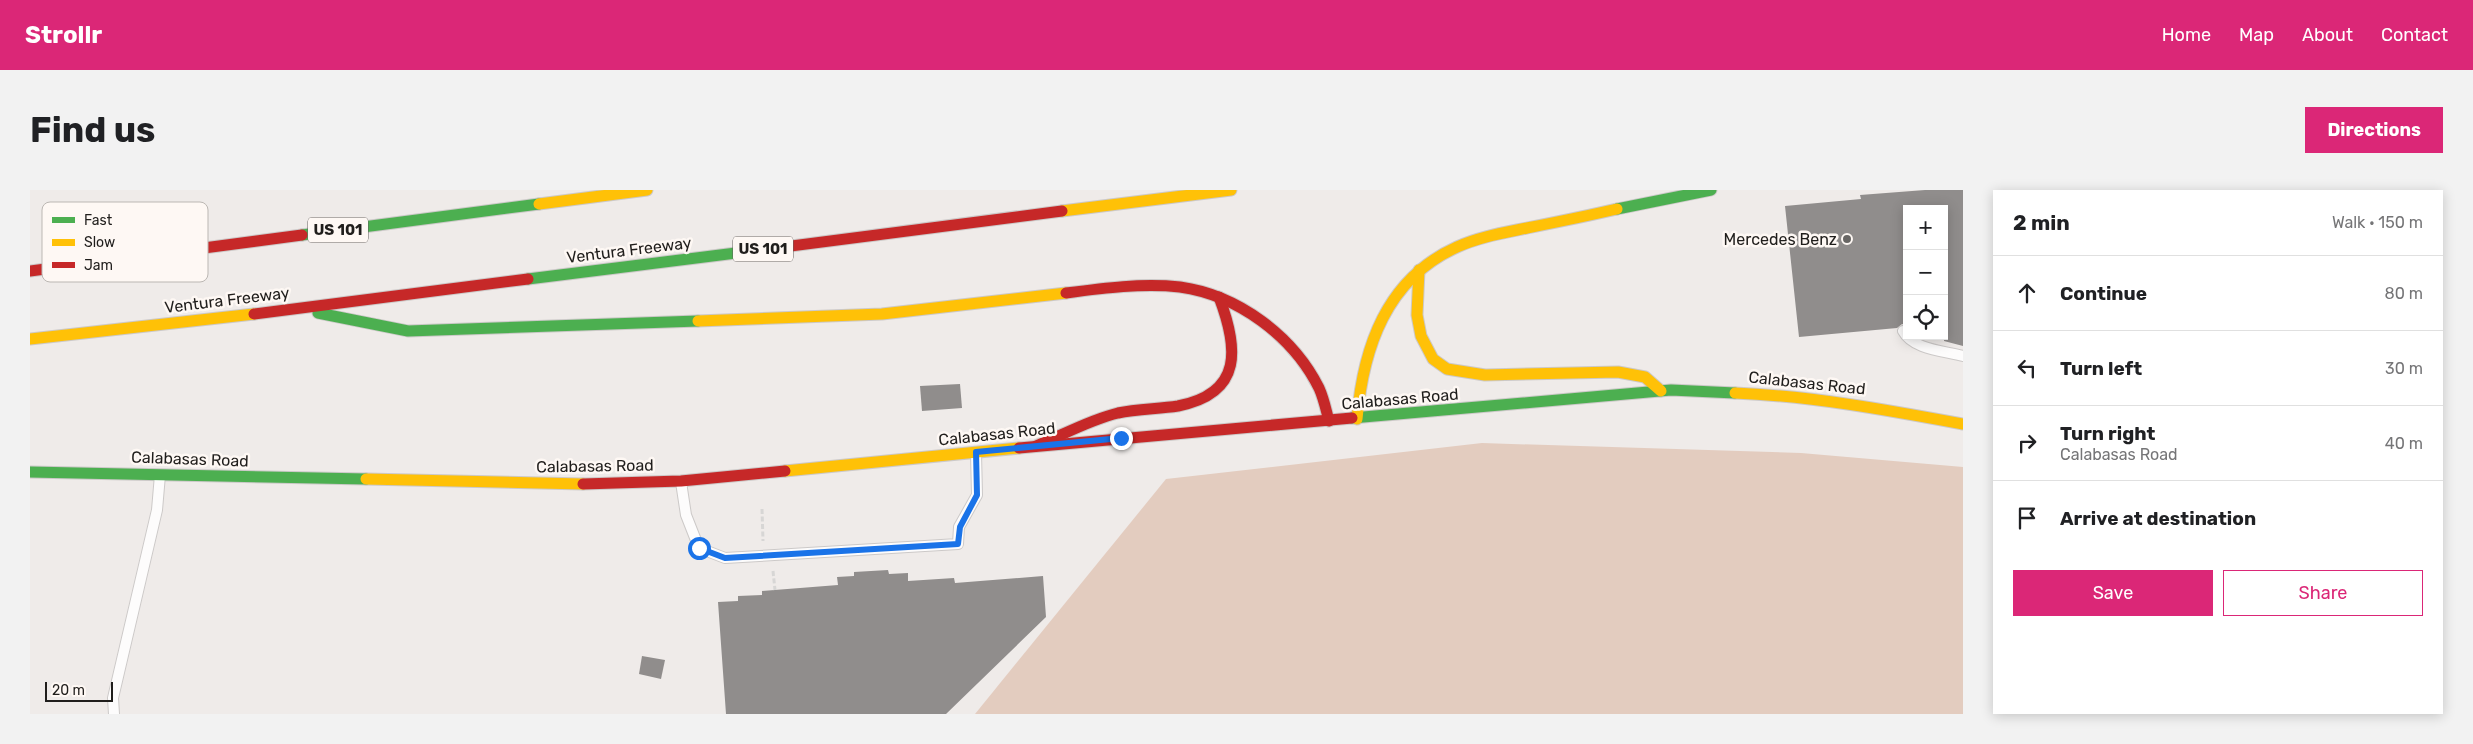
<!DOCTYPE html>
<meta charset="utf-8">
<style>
body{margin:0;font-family:Rubik,sans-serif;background:#f2f2f2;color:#202124}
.controls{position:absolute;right:15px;top:15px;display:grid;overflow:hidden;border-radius:0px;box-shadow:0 2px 12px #0003}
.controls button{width:45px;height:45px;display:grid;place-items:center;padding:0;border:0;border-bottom:1px solid #e0e0e0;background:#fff;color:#202124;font:25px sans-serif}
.scale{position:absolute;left:15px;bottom:12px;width:68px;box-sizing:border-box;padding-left:5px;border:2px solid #201e1c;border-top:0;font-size:14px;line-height:18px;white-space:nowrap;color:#201e1c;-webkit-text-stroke:4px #fef8f4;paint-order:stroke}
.stop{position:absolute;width:15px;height:15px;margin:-11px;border:4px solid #1a73e8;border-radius:50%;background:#fff}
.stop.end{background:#1a73e8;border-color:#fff;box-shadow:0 1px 5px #0008}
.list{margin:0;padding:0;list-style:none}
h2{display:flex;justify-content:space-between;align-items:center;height:65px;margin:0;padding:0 20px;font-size:21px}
h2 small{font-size:16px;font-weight:400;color:#757577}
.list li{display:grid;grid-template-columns:32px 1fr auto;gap:15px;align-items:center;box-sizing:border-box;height:75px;padding:0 20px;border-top:1px solid #e0e0e0}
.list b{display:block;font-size:19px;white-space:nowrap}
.list p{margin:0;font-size:16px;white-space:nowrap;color:#757577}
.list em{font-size:16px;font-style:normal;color:#757577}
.actions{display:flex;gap:10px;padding:15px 20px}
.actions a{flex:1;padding:11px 0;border:1px solid #db2777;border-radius:0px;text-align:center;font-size:18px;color:#db2777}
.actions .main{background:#db2777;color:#fff}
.icon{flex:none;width:28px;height:28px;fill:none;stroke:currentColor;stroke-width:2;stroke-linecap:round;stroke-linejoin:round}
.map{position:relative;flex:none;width:1933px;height:524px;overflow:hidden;border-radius:0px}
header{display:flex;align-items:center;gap:30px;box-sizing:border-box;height:70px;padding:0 25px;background:#db2777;color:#fff}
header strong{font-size:24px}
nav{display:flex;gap:28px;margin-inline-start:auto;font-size:18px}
.intro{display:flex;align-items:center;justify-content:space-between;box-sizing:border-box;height:120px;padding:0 30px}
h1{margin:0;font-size:35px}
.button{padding:12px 22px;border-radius:0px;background:#db2777;color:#fff;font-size:18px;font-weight:700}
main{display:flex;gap:30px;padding:0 30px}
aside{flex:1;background:#fff;border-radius:0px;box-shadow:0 2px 12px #0003}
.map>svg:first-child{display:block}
.green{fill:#e3ccbf}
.building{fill:#908d8c}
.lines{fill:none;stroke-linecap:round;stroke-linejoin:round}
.lane-casing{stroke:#ccc9c8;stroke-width:12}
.fast-casing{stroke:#ccc9c8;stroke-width:13}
.slow-casing{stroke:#ccc9c8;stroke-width:13}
.jam-casing{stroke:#ccc9c8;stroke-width:13}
.path{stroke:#d7d6d5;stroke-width:3;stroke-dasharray:5 2.5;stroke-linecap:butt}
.lane{stroke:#fdfcfc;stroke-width:10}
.fast{stroke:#4caf50;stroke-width:11}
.slow{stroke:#ffc107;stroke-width:11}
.jam{stroke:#c62828;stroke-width:11}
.route{stroke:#1a73e8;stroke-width:6}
.poi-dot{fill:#686664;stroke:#fef8f4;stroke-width:2}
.labels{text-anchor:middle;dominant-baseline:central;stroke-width:5;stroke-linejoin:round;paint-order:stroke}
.shield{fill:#fef8f4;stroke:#635f5d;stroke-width:1}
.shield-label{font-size:15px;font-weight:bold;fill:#201e1c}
.poi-label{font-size:16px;fill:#201e1c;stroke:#fef8f4;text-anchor:end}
.street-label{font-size:16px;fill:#201e1c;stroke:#fef8f4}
.key{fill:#fef8f4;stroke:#bbb7b3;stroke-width:1}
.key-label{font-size:14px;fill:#201e1c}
</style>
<header>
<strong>Strollr</strong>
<nav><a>Home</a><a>Map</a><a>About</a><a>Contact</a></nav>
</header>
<div class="intro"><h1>Find us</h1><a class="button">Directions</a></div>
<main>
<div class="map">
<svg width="1933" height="524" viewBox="0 0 1933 524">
<rect width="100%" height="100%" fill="#efebe9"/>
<!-- green -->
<polygon class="green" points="1452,253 1771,263 1933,277 1933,524 945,524 1136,289"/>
<!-- building -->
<g class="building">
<polygon points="1895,0 1933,0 1933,156 1914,151 1914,19 1877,19 1877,135 1872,134 1867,138 1769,147 1755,16 1831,9 1830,5"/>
<polygon points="930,194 932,218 892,221 890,196"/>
<polygon points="858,380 859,384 878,383 878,391 924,388 925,393 1013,386 1016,427 916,524 696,524 688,412 708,411 708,406 732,405 732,401 808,395 807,387 824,386 824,382"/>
<polygon points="612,466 635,470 631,489 609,484"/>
</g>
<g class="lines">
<defs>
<g id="lane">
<path d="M 1873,141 C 1883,160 1915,161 1933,166"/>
<polyline points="651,292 656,325 669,358 695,368 928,354 929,337 947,305 946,263"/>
<polyline points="84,524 83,508 127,320 130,285"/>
</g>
<g id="fast">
<polyline points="1587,19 1681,0"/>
<polyline points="272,45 509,14"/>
<polyline points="498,89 722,61"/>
<polyline points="288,123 378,141 668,131"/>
<polyline points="1322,228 1641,200 1705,203"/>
<polyline points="0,282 336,289"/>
</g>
<g id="slow">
<polyline points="509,14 617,0"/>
<polyline points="1032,21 1201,0"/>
<polyline points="1389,80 1387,125 1391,146 1403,169 1417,179 1455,185 1588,182 1615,187 1631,201"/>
<polyline points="668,131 852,124 1036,103"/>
<polyline points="0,149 224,124"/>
<path d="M 1705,203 C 1782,206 1857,220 1933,234"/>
<path d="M 1327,229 C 1333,158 1356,89 1427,57 C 1449,47 1473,43 1497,38 C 1527,32 1557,26 1587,19"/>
<polyline points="755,281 989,258"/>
<polyline points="336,289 553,294"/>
</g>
<g id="jam">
<polyline points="722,61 1032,21"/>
<polyline points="0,81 272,45"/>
<path d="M 1036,103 C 1074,98 1112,93 1150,97 C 1208,105 1263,146 1289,198 C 1294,209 1296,220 1299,231"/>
<polyline points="224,124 498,89"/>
<path d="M 1006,256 C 1033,245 1059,230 1088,223 C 1107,219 1128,219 1148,216 C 1214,203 1208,157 1189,107"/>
<polyline points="989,258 1322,228"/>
<polyline points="553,294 651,291 755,281"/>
</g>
</defs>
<!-- lane casing -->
<use href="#lane" class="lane-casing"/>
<!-- fast casing -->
<use href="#fast" class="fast-casing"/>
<!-- slow casing -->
<use href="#slow" class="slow-casing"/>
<!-- jam casing -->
<use href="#jam" class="jam-casing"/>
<!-- path -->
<g class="path">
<polyline points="732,319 733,351"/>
<polyline points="743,381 745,400"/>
</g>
<!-- lane -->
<use href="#lane" class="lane"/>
<!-- fast -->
<use href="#fast" class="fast"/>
<!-- slow -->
<use href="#slow" class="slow"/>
<!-- jam -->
<use href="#jam" class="jam"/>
</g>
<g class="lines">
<!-- route -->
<polyline class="route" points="669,358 695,368 928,354 930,337 947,305 946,262 1091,248"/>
</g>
<!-- markers -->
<circle class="poi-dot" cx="1817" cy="49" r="5"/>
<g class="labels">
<!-- shield labels -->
<g class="shield">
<rect x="278" y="27.5" width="60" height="25" rx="4"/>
<rect x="703" y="46.5" width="60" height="25" rx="4"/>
</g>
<g class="shield-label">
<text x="308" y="40">US 101</text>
<text x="733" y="59">US 101</text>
</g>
<!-- poi labels -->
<g class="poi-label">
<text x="1807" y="49">Mercedes Benz</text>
</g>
<!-- street labels -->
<g class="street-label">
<text transform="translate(599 60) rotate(-7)">Ventura Freeway</text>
<text transform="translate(197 110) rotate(-7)">Ventura Freeway</text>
<text transform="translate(1777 193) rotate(6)">Calabasas Road</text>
<text transform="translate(1370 209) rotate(-5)">Calabasas Road</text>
<text transform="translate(967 244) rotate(-6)">Calabasas Road</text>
<text transform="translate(160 269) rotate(2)">Calabasas Road</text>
<text transform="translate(565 276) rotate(-1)">Calabasas Road</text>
</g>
</g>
<!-- legend -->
<rect x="12" y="12" width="166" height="80" rx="8" class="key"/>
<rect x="22" y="27" width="23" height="6" fill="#4caf50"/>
<rect x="22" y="49" width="23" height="7" fill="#ffc107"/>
<rect x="22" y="72" width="23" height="6" fill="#c62828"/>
<g class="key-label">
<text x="54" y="35">Fast</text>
<text x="54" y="57">Slow</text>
<text x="54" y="80">Jam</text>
</g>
</svg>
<div class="controls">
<button>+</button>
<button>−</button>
<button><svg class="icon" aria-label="locate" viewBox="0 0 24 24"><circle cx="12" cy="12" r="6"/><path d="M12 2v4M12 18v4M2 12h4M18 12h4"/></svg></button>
</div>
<div class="scale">20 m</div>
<div class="stop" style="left:669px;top:358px"></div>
<div class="stop end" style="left:1091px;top:248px"></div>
</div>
<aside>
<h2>2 min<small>Walk · 150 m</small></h2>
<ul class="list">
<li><svg class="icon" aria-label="ahead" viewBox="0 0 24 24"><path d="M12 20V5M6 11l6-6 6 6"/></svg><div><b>Continue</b></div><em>80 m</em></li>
<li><svg class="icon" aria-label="left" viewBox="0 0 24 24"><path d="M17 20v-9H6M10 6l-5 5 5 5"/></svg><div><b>Turn left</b></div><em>30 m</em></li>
<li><svg class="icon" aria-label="right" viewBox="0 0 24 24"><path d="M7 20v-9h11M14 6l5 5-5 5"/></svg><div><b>Turn right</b><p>Calabasas Road</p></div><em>40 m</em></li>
<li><svg class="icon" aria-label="arrive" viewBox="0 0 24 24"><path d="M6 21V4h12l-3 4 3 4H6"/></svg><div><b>Arrive at destination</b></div></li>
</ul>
<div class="actions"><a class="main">Save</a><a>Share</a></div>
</aside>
</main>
